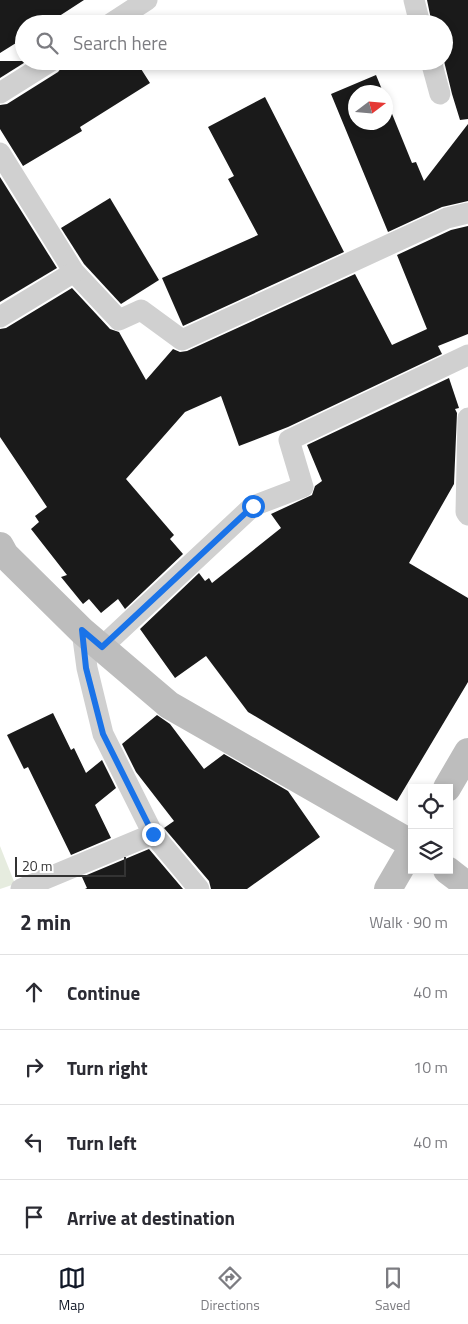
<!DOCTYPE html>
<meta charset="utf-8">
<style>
body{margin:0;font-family:"Titillium Web",sans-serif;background:#f7f7f7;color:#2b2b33}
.controls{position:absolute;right:15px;bottom:15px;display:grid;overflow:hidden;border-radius:0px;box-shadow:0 2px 8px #0003}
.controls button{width:45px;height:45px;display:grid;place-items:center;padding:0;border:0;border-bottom:1px solid #e1e1e2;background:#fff;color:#2b2b33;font:25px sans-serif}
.compass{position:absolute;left:348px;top:85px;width:45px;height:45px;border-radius:50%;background:#fff;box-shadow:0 2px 8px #0003;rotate:74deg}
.scale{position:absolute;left:15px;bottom:12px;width:111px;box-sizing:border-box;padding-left:5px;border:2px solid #333;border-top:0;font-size:14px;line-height:18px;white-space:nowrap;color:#333;-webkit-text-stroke:4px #fff;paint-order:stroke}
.stop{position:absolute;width:15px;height:15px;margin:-11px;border:4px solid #1a73e8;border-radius:50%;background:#fff}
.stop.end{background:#1a73e8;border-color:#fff;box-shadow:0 1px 5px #0008}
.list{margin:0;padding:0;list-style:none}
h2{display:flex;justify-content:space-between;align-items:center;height:65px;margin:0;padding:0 20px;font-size:21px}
h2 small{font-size:16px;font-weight:400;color:#7c7c81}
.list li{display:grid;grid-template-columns:32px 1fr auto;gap:15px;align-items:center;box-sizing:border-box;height:75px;padding:0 20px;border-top:1px solid #e1e1e2}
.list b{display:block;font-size:19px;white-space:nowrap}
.list em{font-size:16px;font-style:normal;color:#7c7c81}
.icon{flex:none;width:28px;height:28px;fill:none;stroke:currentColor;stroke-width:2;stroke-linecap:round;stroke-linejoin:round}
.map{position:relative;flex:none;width:468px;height:889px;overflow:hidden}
.search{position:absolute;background:#fff;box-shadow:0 2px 8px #0003;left:15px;right:15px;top:15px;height:55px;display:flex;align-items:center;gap:12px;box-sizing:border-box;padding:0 18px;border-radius:28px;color:#7c7c81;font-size:19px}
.sheet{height:365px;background:#fff}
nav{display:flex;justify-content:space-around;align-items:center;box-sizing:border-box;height:70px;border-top:1px solid #e1e1e2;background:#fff;font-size:14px;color:#7c7c81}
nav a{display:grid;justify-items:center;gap:2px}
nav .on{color:#111827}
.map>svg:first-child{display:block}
.green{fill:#e6ecdf}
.building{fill:#1a1a1a}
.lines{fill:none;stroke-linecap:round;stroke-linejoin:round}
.lane{stroke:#d0d0d0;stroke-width:21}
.secondary{stroke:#bdbdbd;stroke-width:28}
.route{stroke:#1a73e8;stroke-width:6}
</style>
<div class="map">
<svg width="468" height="889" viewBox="0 0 468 889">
<rect width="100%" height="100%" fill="#fff"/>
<!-- green -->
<polygon class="green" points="0,846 15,884 0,889"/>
<!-- building -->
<g class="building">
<polygon points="0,0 84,0 47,24 24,24 24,38 0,53"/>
<polygon points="427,0 468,0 468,119 460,120 452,94 444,61 444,24 432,24"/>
<polygon points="0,61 27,61 0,78"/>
<polygon points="63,61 136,61 150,83 80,127 82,131 23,166 0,129 0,105 7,104 58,72 62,67"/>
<polygon points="376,75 383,92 356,92 356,122 386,122 386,99 412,163 416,162 424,181 468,124 468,201 442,207 388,232 331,94"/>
<polygon points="265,97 344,252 183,326 162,278 258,235 228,179 234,176 208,127"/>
<polygon points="0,177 57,268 0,302"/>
<polygon points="110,198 159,280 121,304 84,264 61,228"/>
<polygon points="468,226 468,334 438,346 442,354 288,427 239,446 221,396 185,412 126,479 174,535 170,539 183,554 125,609 118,599 101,613 89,599 83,604 61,577 67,575 31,529 39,522 35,516 47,507 0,437 0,329 6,328 72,288 110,329 119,332 146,380 173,349 180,352 187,351 355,274 392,345 427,329 397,255 451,230"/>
<polygon points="449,378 459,408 455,409 457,413 454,484 409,563 468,598 468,682 397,801 248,712 206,656 175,678 140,629 199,573 205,581 209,578 212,583 281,528 271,514 312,495 315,486 322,481 307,445"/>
<polygon points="53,713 71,750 74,748 86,773 102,760 116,788 95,805 111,838 71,855 28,767 24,769 7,735"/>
<polygon points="157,715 170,724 204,769 224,754 288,791 320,837 247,889 211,889 209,881 164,828 174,821 136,772 122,744"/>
<polygon points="149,849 183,889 85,889 87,888 82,877"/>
</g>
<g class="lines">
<!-- lane -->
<g class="lane">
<polyline points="414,0 420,24"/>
<polyline points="110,24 147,0"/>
<polyline points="431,61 440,94"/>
<polyline points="0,93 51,61"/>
<polyline points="0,153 74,272 119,320 141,310 182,340 447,218 468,213"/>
<polyline points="0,317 74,272"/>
<polyline points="468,418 466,512 468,515"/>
<polyline points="82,631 87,668 103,734 153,834 199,889"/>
<polyline points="102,647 253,506 303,487 289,440 468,355"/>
<polyline points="21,889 153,834"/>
</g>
<!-- secondary -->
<g class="secondary">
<polyline points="0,546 5,555 82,631 169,705 412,844"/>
<polyline points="447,788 468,752"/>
<polyline points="447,870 468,886"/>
<polyline points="388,889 412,848"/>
</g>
</g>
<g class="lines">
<!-- route -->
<polyline class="route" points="153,834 103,734 86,668 82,630 102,647 253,506"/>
</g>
</svg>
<div class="controls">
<button><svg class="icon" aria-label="locate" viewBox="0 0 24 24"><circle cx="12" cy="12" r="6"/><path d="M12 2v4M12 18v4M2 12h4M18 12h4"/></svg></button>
<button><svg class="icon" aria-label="layers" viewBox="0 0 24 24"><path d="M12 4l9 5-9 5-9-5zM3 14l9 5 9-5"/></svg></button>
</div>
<svg class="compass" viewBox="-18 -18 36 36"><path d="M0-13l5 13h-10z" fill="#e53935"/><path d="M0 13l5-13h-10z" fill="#7c7c81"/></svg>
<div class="scale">20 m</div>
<div class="stop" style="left:253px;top:506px"></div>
<div class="stop end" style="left:153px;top:834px"></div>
<div class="search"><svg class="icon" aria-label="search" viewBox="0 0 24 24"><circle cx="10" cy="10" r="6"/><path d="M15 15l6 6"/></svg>Search here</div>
</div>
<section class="sheet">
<h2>2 min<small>Walk · 90 m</small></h2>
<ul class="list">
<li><svg class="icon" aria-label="ahead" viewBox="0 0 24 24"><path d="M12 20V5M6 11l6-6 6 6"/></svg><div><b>Continue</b></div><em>40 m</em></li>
<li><svg class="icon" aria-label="right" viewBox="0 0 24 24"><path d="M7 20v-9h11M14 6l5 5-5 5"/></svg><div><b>Turn right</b></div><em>10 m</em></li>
<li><svg class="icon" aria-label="left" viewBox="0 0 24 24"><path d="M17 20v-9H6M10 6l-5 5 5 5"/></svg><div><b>Turn left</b></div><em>40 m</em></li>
<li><svg class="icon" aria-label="arrive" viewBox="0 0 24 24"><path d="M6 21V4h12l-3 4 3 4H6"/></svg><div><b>Arrive at destination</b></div></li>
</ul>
</section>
<nav>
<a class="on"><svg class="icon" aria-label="map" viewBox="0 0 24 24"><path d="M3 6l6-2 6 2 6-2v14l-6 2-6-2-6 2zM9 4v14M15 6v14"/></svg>Map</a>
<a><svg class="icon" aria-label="directions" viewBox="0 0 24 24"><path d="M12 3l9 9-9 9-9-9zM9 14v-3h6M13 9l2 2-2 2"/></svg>Directions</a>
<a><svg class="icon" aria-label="saved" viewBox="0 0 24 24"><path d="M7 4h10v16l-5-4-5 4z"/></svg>Saved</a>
</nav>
